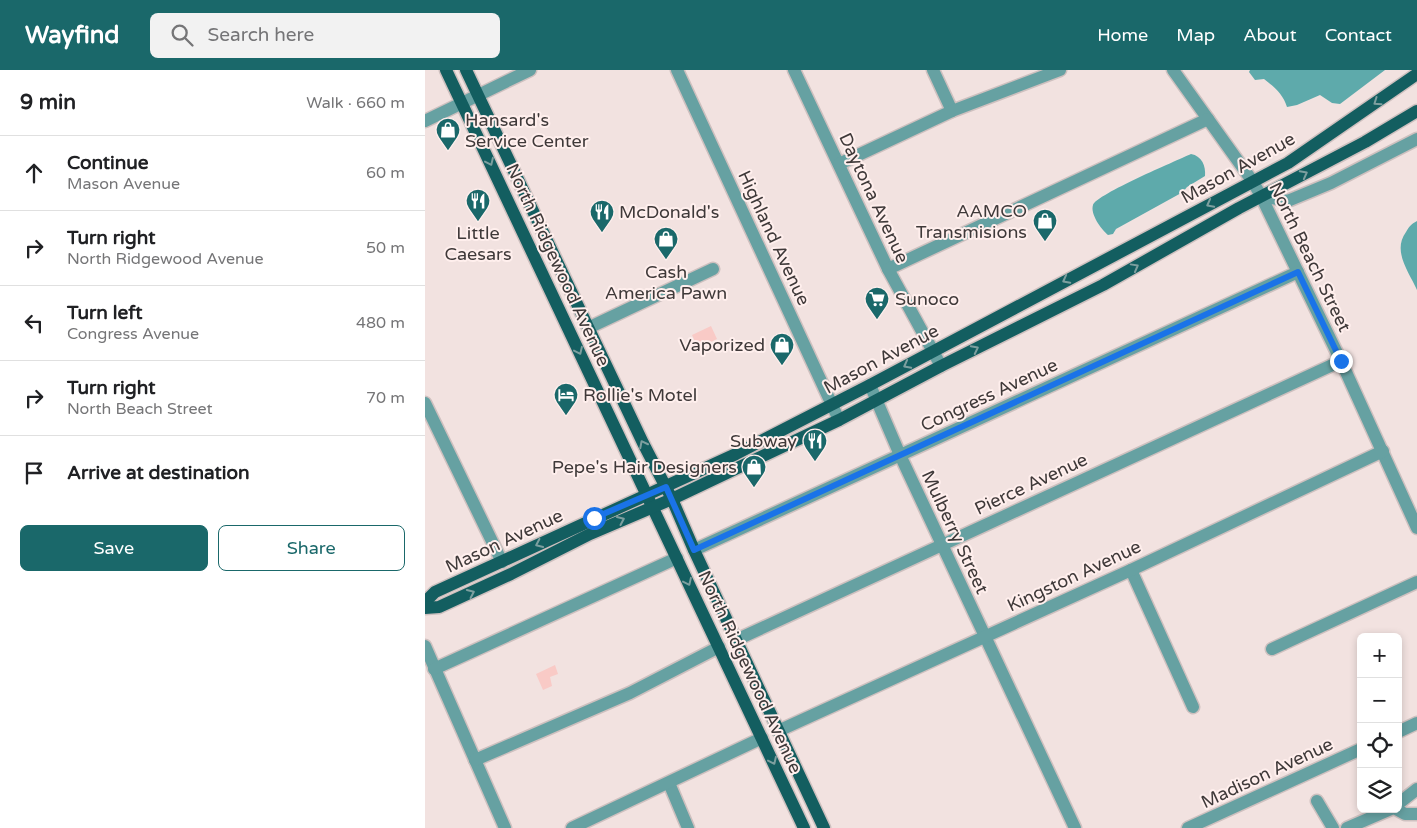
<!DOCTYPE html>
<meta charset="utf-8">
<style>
body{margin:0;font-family:"Varela Round",sans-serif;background:#f2f2f2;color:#202124}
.controls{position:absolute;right:15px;bottom:15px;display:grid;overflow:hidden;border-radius:8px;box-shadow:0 2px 8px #0003}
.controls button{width:45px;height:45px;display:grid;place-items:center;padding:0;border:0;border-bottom:1px solid #e0e0e0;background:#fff;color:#202124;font:25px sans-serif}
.stop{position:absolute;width:15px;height:15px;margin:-11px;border:4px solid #1a73e8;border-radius:50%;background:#fff}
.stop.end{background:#1a73e8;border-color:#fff;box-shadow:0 1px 5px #0008}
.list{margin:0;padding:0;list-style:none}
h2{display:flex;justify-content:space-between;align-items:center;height:65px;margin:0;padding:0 20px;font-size:21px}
h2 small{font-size:16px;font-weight:400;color:#757577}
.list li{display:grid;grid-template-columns:32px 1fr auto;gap:15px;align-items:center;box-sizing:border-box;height:75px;padding:0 20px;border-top:1px solid #e0e0e0}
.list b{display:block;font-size:19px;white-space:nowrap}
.list p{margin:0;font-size:16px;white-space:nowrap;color:#757577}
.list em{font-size:16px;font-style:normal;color:#757577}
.actions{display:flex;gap:10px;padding:15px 20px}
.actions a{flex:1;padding:11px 0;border:1px solid #1a686a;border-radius:8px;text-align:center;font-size:18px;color:#1a686a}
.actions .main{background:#1a686a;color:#fff}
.icon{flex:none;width:28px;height:28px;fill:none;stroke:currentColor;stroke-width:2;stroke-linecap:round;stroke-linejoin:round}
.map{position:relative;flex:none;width:992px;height:758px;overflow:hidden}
header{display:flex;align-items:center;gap:30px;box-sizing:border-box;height:70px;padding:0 25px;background:#1a686a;color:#fff}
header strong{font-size:24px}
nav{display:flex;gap:28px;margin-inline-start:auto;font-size:18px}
.search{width:350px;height:45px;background:#f2f2f2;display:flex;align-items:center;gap:12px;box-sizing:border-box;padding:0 18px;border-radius:8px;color:#757577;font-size:19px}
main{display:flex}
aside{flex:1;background:#fff}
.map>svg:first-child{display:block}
.green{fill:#f9cac6}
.water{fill:#5eaaab}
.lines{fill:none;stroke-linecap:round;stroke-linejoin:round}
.minor-casing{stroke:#cec0bf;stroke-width:15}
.major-casing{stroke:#cec0bf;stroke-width:15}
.minor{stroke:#66a1a2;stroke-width:12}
.major{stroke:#135e60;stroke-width:12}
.oneway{stroke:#7d9f9f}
.route{stroke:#1a73e8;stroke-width:6}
.labels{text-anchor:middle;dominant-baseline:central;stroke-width:4;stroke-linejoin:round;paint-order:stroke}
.poi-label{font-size:18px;fill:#3f3939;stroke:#ffefed;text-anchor:start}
.street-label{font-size:18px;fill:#3f3939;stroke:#ffefed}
</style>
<header>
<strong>Wayfind</strong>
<div class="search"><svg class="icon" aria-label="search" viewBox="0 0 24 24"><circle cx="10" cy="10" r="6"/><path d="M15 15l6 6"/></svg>Search here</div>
<nav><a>Home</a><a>Map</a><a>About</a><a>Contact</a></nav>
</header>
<main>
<aside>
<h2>9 min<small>Walk · 660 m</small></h2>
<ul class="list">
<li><svg class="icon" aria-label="ahead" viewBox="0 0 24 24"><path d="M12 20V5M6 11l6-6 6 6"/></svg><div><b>Continue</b><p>Mason Avenue</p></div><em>60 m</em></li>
<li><svg class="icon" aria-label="right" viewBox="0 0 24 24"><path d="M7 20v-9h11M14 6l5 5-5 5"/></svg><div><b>Turn right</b><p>North Ridgewood Avenue</p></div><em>50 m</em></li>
<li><svg class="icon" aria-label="left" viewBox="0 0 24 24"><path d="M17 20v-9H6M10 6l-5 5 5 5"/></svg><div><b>Turn left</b><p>Congress Avenue</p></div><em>480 m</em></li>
<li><svg class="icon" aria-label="right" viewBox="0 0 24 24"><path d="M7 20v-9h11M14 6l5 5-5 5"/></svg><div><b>Turn right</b><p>North Beach Street</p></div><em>70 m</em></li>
<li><svg class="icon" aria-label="arrive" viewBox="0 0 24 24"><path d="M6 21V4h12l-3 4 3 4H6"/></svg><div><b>Arrive at destination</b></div></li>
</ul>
<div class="actions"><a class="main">Save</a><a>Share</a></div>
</aside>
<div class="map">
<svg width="992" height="758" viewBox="0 0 992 758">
<rect width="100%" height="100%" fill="#f2e2e0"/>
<!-- green -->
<g class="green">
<polygon points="286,256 292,269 273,278 267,265"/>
<polygon points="130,595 133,604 125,607 127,616 118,620 111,604"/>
</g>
<!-- water -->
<g class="water">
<path d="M 825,0 L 960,0 L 915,34 L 907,33 L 895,25 L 872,35 L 862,37 C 858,24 849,17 839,9 L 830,10 L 824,2 Z"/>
<path d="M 766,84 C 777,86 781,96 780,106 L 762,117 L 758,122 L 691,159 L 688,164 L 683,165 C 676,159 665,144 668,135 C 672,124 751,91 766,84 Z"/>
<path d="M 992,151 L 992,220 C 984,202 967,181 981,162 C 984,157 986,154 992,151 Z"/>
</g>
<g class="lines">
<defs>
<g id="minor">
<polyline points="252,0 414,350"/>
<polyline points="369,0 463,199 516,296"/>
<polyline points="508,0 527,41"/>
<polyline points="748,0 828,112 836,126 916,291 992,458"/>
<polyline points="0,51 105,0"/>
<polyline points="414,94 527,41 635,0"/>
<polyline points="836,126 862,131 865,130 906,113 992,69"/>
<polyline points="463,199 783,49"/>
<polyline points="163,258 288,199"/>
<polyline points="445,315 475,385 650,758"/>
<polyline points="0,333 77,492"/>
<polyline points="269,480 873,202"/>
<polyline points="706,500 768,637"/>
<polyline points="311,570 916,291"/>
<polyline points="0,576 80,758"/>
<polyline points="847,579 992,512"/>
<polyline points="9,599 252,488"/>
<polyline points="353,661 706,500 958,381"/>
<polyline points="973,662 992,653"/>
<polyline points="50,690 205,623 294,577"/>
<polyline points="244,713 263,758"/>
<polyline points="892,731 908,758"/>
<polyline points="973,734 992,719"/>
<polyline points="971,739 980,744 992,744"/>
<polyline points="147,758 337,668"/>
<polyline points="763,758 936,679"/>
<polyline points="922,758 966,739"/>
</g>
<g id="major">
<polyline points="21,0 379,758"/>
<polyline points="41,0 218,373 247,429 269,480 399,758"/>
<polyline points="0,532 10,522 311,384 445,315 863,93 992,4"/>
<polyline points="0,538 14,537 86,504 165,464 247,429 414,350 516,296 678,215 814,138 940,72 992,41"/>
</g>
</defs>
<!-- minor casing -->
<use href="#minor" class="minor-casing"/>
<!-- major casing -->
<use href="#major" class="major-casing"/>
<!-- minor -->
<use href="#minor" class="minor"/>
<!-- major -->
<use href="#major" class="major"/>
</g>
<!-- one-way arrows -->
<defs><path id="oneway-chevron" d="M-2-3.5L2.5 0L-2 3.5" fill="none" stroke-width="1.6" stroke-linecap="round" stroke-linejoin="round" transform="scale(1.25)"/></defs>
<g class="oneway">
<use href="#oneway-chevron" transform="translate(952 32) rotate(145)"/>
<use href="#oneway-chevron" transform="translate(65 92) rotate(65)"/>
<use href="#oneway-chevron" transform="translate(879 104) rotate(-28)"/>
<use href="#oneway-chevron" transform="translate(785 134) rotate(152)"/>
<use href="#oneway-chevron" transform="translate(710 197) rotate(-29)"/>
<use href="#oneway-chevron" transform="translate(641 210) rotate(152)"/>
<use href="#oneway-chevron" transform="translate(550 279) rotate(-27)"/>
<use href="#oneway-chevron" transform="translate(154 281) rotate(65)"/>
<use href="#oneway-chevron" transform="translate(482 295) rotate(152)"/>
<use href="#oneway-chevron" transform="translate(218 374) rotate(-117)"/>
<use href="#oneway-chevron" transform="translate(196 450) rotate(-24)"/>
<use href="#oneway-chevron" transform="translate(114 474) rotate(155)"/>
<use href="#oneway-chevron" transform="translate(263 512) rotate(65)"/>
<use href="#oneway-chevron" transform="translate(46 523) rotate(-25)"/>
<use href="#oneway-chevron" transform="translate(348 691) rotate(65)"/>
</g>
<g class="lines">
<!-- route -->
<polyline class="route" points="169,448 241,417 269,480 873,202 916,291"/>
</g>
<!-- icons -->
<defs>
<symbol id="shop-pin" viewBox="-11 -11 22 30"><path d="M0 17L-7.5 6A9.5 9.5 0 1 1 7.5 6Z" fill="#1a686a" stroke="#ffefed"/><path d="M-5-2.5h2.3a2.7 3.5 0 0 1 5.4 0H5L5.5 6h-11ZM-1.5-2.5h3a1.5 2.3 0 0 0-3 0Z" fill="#fff"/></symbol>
<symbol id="restaurant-pin" viewBox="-11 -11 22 30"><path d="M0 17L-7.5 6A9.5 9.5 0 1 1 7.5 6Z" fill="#1a686a" stroke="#ffefed"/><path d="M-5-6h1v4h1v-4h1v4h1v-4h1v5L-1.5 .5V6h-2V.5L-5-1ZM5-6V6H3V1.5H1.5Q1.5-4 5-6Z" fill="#fff"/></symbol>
<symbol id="supermarket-pin" viewBox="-11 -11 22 30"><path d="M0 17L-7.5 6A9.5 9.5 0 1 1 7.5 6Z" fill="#1a686a" stroke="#ffefed"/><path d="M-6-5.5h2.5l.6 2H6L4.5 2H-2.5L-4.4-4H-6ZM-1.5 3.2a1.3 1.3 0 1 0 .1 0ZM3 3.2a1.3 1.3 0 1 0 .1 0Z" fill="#fff"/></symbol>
<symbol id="hotel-pin" viewBox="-11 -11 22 30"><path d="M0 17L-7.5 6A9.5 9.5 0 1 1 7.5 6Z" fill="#1a686a" stroke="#ffefed"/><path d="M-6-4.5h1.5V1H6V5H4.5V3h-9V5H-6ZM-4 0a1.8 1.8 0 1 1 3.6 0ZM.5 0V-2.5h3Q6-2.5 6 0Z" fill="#fff"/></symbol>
</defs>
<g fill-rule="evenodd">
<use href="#shop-pin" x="9" y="46" width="28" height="38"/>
<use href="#restaurant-pin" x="39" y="117" width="28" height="38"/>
<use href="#restaurant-pin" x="163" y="128" width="28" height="38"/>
<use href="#shop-pin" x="606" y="137" width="28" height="38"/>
<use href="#shop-pin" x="227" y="155" width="28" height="38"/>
<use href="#supermarket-pin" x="438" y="215" width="28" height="38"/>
<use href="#shop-pin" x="343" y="261" width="28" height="38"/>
<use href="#hotel-pin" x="127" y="311" width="28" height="38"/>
<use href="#restaurant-pin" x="376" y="357" width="28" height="38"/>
<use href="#shop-pin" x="315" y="383" width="28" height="38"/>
</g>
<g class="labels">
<!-- poi labels -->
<g class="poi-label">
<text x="40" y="50">Hansard's<tspan x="40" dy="21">Service Center</tspan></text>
<text x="602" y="141" text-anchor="end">AAMCO<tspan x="602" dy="21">Transmisions</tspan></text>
<text x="194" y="142">McDonald's</text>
<text x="53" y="163" text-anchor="middle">Little<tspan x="53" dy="21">Caesars</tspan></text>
<text x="241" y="202" text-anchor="middle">Cash<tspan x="241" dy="21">America Pawn</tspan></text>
<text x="470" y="229">Sunoco</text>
<text x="340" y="275" text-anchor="end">Vaporized</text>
<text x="158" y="325">Rollie's Motel</text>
<text x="372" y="371" text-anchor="end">Subway</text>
<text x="312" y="397" text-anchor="end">Pepe's Hair Designers</text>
</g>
<!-- street labels -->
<g class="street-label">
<text transform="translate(813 98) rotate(-29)">Mason Avenue</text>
<text transform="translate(449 128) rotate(65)">Daytona Avenue</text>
<text transform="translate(349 168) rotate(65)">Highland Avenue</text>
<text transform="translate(885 187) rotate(64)">North Beach Street</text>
<text transform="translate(133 195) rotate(65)">North Ridgewood Avenue</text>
<text transform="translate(456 289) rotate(-28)">Mason Avenue</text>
<text transform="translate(564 325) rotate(-25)">Congress Avenue</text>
<text transform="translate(606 414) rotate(-25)">Pierce Avenue</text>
<text transform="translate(530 462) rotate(65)">Mulberry Street</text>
<text transform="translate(79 471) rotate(-25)">Mason Avenue</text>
<text transform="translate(649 506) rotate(-25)">Kingston Avenue</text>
<text transform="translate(325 602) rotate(65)">North Ridgewood Avenue</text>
<text transform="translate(842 703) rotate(-25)">Madison Avenue</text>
</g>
</g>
</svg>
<div class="controls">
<button>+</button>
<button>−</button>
<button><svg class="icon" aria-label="locate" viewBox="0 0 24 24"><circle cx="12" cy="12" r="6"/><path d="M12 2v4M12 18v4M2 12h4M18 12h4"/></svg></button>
<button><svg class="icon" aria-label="layers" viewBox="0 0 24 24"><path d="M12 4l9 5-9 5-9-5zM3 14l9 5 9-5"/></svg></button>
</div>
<div class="stop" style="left:169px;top:448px"></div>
<div class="stop end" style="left:916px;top:291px"></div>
</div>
</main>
